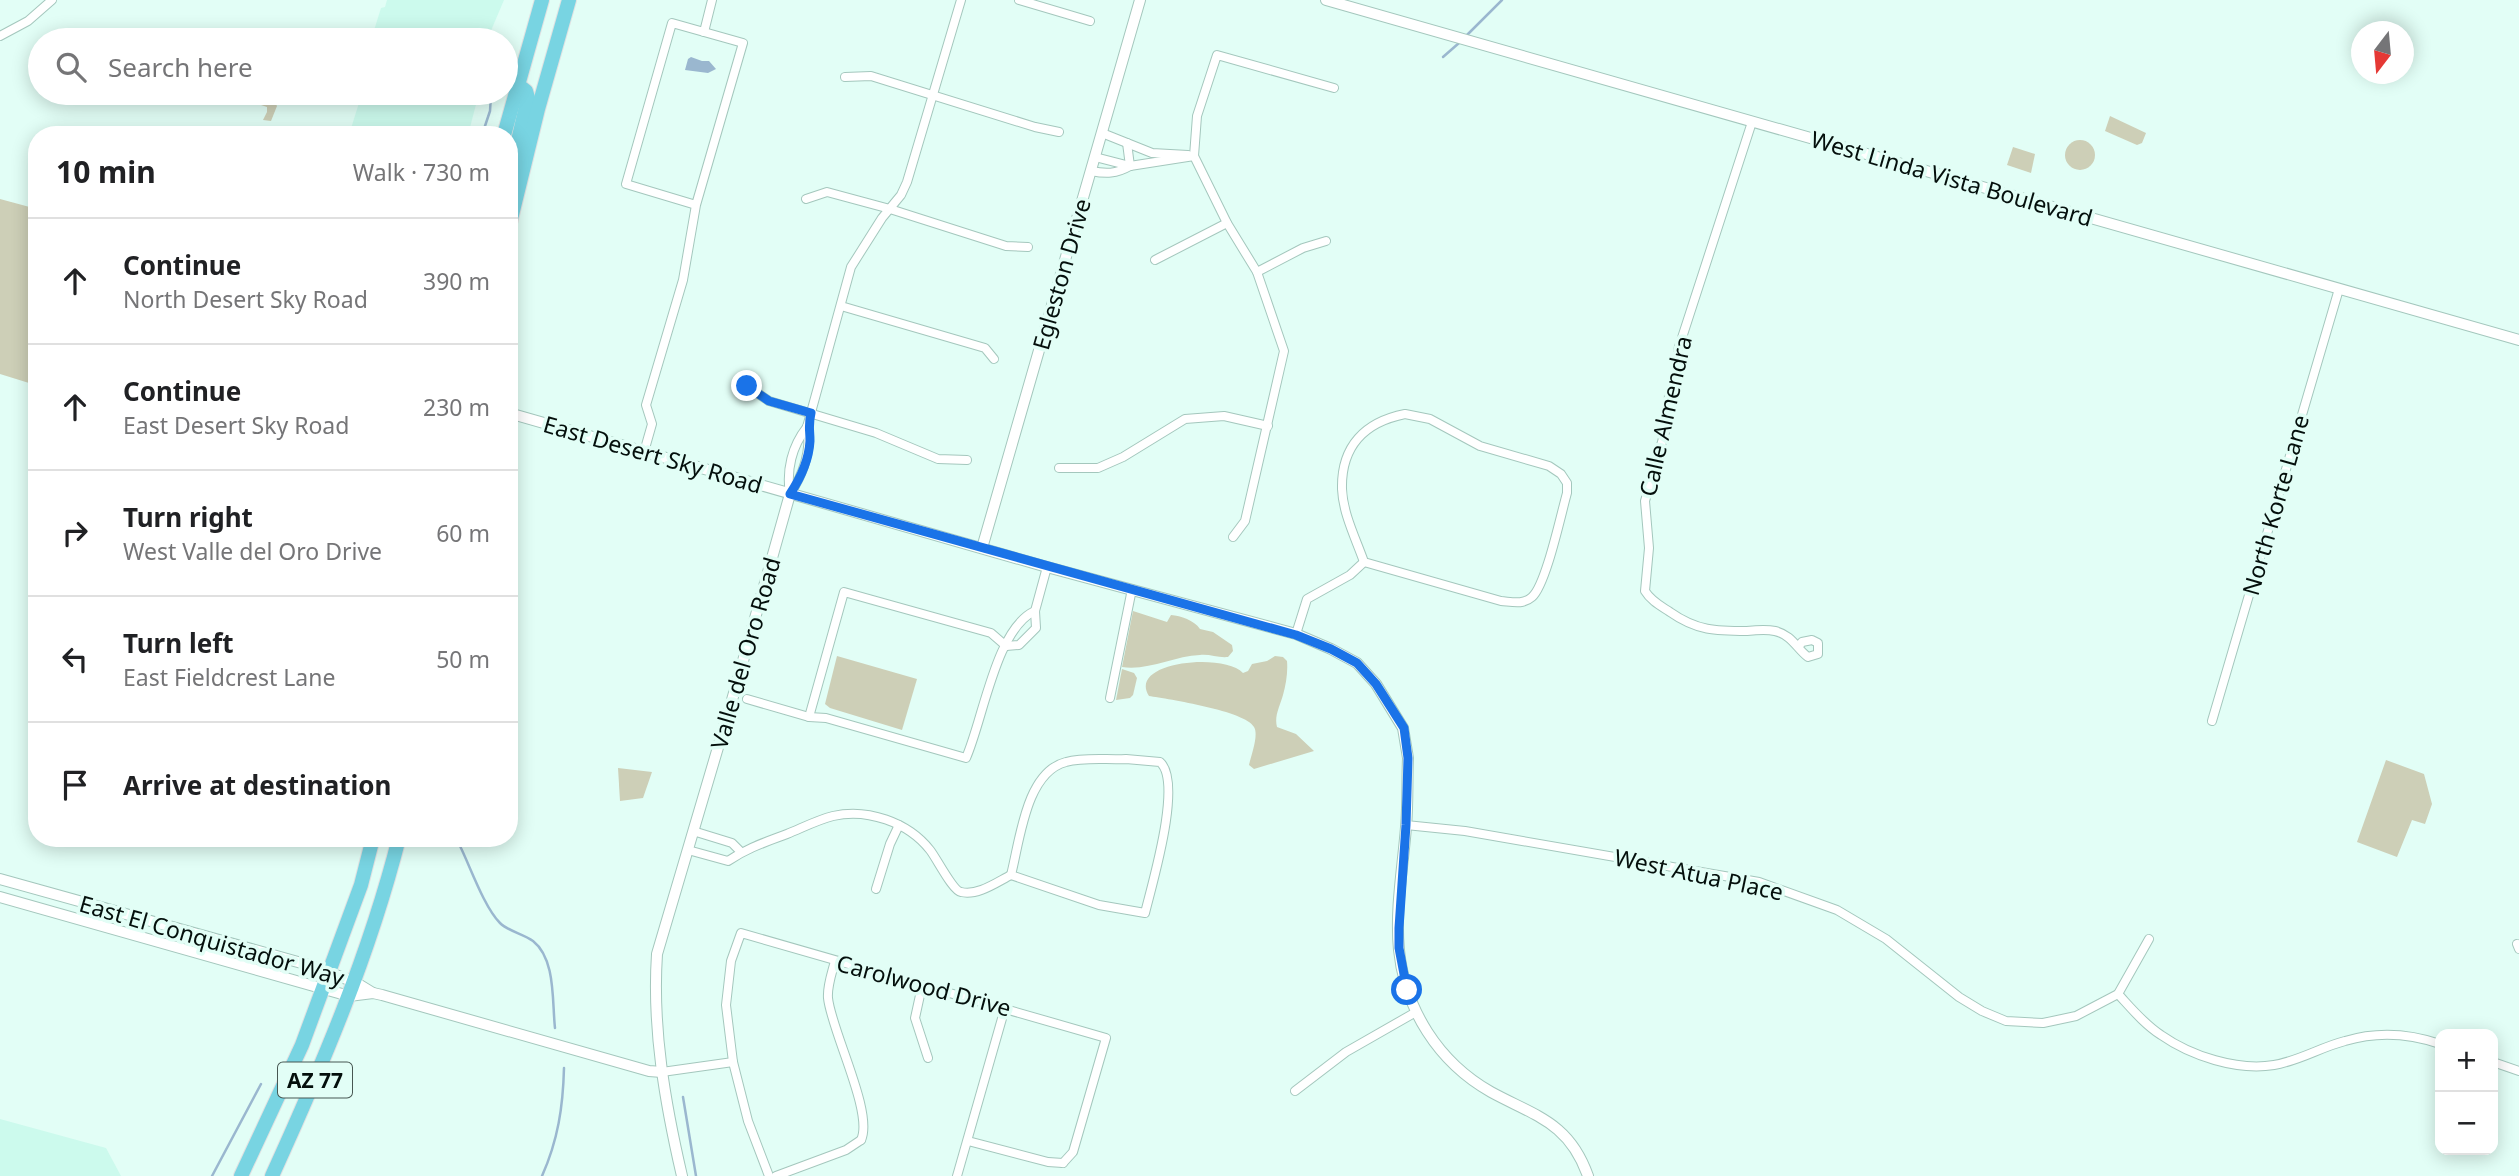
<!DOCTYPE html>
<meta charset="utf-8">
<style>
body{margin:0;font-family:"Noto Sans",sans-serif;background:#f2f2f2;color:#202124}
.controls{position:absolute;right:21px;bottom:21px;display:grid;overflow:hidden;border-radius:14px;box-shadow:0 4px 18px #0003}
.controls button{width:63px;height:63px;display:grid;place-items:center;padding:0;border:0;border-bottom:2px solid #e0e0e0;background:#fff;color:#202124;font:35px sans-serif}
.compass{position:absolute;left:2351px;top:21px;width:63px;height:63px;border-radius:50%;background:#fff;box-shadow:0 4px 18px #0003;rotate:196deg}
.stop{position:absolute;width:21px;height:21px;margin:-16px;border:5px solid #1a73e8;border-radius:50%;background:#fff}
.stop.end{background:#1a73e8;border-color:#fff;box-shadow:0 2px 7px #0008}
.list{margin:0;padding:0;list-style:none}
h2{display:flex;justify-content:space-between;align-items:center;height:91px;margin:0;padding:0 28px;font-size:30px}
h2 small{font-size:23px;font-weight:400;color:#757577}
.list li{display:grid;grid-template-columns:46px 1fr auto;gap:21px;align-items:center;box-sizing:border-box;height:126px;padding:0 28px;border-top:2px solid #e0e0e0}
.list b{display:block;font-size:26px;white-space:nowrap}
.list p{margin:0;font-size:23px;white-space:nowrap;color:#757577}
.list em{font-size:23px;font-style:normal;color:#757577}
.icon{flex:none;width:38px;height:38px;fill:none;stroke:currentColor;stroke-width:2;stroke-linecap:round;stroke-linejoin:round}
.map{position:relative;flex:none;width:2519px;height:1176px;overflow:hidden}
.search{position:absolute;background:#fff;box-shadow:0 4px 18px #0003;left:28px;top:28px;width:490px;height:77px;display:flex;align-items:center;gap:18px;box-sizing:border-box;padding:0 24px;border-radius:38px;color:#757577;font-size:26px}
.panel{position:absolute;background:#fff;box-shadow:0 4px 18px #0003;left:28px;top:126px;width:490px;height:721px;border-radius:28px}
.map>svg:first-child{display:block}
.built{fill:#ccfaed}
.green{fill:#cdcfb7}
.water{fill:#9ab7cf}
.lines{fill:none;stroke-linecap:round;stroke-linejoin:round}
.stream{stroke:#9ab7cf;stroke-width:2.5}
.minor-casing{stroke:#a4c7bd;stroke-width:10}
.tertiary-casing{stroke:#a4c7bd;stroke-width:12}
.trunk-casing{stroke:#e1e2e2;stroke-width:16}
.minor{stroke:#fff;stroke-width:8}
.tertiary{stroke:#fff;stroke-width:10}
.trunk{stroke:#78d4e2;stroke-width:14}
.route{stroke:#1a73e8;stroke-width:9}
.labels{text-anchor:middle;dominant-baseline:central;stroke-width:7;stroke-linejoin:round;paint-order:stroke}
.shield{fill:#e2fef6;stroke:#475752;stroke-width:2}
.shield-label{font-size:21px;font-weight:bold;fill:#040f0c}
.street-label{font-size:23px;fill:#040f0c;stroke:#e2fef6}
</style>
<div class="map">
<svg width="2519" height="1176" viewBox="0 0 2519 1176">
<rect width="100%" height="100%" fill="#e2fef6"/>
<!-- built -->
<g class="built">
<polygon points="387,0 504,0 487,40 371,40 381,8 385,7"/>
<polygon points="362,93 479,93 468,135 349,135"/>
<polygon points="0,1119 106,1148 121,1176 0,1176"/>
</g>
<!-- green -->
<g class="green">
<polygon points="262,93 278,93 274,101 277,106 271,121 263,120 267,112 267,107 261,105"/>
<polygon points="2110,116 2146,133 2142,143 2137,145 2105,131"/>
<circle cx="2080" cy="155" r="15"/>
<polygon points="2013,147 2035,154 2031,173 2007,165"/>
<polygon points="0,199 37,209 37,357 29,383 0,374"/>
<path d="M 1133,611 L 1167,622 L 1171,615 C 1181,616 1194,620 1200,629 L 1213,632 L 1232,645 L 1233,651 L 1228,657 C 1218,658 1210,654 1200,655 C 1174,656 1148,671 1122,667 Z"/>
<polygon points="837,656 917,679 902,730 830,708 825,704"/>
<path d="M 1275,656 L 1283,657 L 1287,661 C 1288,672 1286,684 1283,695 C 1280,706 1274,716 1277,727 L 1296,734 L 1314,751 L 1254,769 L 1249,765 C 1251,756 1259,735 1254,727 C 1246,711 1168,699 1149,696 C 1127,662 1223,652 1243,673 L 1248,671 L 1252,664 L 1267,661 Z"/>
<polygon points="1122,669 1134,673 1137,678 1133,695 1130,698 1116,700"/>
<polygon points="2386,760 2424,774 2432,804 2425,824 2412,820 2397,857 2357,842"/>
<polygon points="618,768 652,772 643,798 620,801"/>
</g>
<!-- water -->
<polygon class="water" points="691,57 702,61 709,61 716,69 708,73 685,70 688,59"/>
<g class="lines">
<!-- stream -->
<g class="stream">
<polyline points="1466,36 1502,0"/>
<polyline points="1443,57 1459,43"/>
<polyline points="482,135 490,111 491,95"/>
<path d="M 459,838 L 460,846 C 470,866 484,907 500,923 C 508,931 523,934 533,941 C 556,959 552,1002 555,1028"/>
<polyline points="683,1097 696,1176"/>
<polyline points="212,1176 261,1084"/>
<path d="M 542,1176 C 558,1140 563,1107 564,1068"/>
</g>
<defs>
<g id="minor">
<polyline points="1019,0 1090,21"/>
<polyline points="704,32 712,0"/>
<polyline points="0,36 28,21 52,0"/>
<polyline points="845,77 871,76 1035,127 1059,132"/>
<path d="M 1752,122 L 1678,350 L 1678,371 L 1669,394 L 1668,421 L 1645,501 L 1649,548 L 1645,591 C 1651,601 1661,606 1670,612 C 1697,631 1716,631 1747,631 C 1756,630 1766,629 1775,631 C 1792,635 1797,649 1808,657 L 1818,654 L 1818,643 L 1812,640 L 1802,642 L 1799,646"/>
<polyline points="1102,133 1152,153 1188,155"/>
<polyline points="1127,143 1130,166"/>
<polyline points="1095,157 1130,166 1194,156"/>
<path d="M 1091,171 C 1106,174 1116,174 1130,166"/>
<polyline points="806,199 827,192 890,209 1006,246 1028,247"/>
<polyline points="1155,260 1227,223"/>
<polyline points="1257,272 1303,248 1326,241"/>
<polyline points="841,306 985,348 994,359"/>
<polyline points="747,386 769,401 876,433 938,459 967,460"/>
<path d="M 1405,414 L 1430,419 L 1480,446 L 1549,466 L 1561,474 L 1567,483 L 1567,493 C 1561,514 1546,585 1532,597 C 1523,605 1513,602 1501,601 L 1364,562 C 1356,539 1343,514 1342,489 C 1341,446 1365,422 1405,414 Z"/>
<polyline points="644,452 652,424 646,405 683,280 696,205 743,43 672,23 626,184 696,205"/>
<polyline points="1059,468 1098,468 1123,457 1185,419 1224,416 1268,426"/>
<path d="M 790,494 C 786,470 792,446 807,427 L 851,267 L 882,218 L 901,195 L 907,182 L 961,0"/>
<path d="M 790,494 C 803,475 812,450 807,427"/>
<polyline points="1233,537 1245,521 1284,351 1257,272 1227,223 1194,156 1197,116 1217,55 1334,88"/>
<polyline points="1296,634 1307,599 1350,575 1364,562"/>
<polyline points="1006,646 1019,645 1036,628 1035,611 1047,567"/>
<polyline points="1110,698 1132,589"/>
<path d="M 747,699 L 809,717 L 826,718 L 966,758 C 983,720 996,628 1035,611"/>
<polyline points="809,717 844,592 991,633 1006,646"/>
<polyline points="2212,721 2339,289"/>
<path d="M 1126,759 L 1160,762 C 1183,782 1152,884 1145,913 L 1099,905 L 1011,875 C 1020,840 1026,772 1066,762 C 1084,757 1107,760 1126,759 Z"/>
<polyline points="1406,825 1465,831 1759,882 1837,910 1886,939 1959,997 1982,1011 2006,1021 2043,1023 2076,1016 2118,994 2149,939"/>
<polyline points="693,831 732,843 741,852"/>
<path d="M 688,850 L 728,861 C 747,848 766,842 787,834 C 802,828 817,820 833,816 C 867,808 908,822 930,850 C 937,859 953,891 961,892 C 978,896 997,882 1011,875"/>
<polyline points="876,889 890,844 899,825"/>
<polyline points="2517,944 2519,949"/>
<path d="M 835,961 C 832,973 827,986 828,998 C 831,1030 874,1113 861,1140"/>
<polyline points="922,986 915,1018 928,1058"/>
<path d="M 2118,994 C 2131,1008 2144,1024 2161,1035 C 2191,1056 2237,1071 2274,1065 C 2299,1061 2321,1047 2345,1041 C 2378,1031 2408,1033 2440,1044"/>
<polyline points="2493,1062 2519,1071"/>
<polyline points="662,1072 733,1062"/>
<polyline points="1295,1091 1346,1052 1416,1012"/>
<polyline points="968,1141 1048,1162 1063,1163"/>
<polyline points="769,1176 748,1121 733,1062 726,1005 731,961 741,933 1106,1038 1073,1152 1063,1163"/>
<polyline points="776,1176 846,1150 861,1140"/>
<polyline points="957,1176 1005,1008"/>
</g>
<g id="tertiary">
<polyline points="1326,0 2519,340"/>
<path d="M 509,413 L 1047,567 L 1296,634 L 1331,649 L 1357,663 L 1376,684 L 1403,728 L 1408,758 C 1407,781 1408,804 1406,827 C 1403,867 1395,909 1399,950 C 1405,1009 1438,1062 1491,1092 C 1535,1116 1569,1122 1588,1176"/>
<polyline points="982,548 1140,0"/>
<polyline points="0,879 305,964 355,982 373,993"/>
<polyline points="0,897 349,996 373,993 382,995 649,1071 662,1072"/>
<path d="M 682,1176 C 665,1103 652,1028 657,954 L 732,700 L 790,494"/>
</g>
<g id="trunk">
<polyline points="504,135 542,0"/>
<polyline points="509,179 528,98 526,91 517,84"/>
<polyline points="509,227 538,109 569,0"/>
<polyline points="241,1176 302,1045 361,885 373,838"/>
<path d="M 272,1176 C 322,1066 369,956 399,838"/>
</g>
</defs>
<!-- minor casing -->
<use href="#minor" class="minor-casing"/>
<!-- tertiary casing -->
<use href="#tertiary" class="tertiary-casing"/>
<!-- trunk casing -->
<use href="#trunk" class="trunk-casing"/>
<!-- minor -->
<use href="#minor" class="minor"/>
<!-- tertiary -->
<use href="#tertiary" class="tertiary"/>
<!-- trunk -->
<use href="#trunk" class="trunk"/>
</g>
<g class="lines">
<!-- route -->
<path class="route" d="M 747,386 L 769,401 L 811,413 C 808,426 810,429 810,441 C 809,459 800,479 790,494 L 1296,635 L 1331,649 L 1357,663 L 1376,684 L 1404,728 L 1408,758 L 1406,825 L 1399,928 L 1399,948 L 1407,990"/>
</g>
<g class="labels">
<!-- shield labels -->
<rect class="shield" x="278" y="1062.5" width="74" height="35" rx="5"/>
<g class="shield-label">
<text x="315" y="1080">AZ 77</text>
</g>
<!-- street labels -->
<g class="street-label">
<text transform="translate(1952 178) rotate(16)">West Linda Vista Boulevard</text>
<text transform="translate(1061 274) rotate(-74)">Egleston Drive</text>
<text transform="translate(1665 416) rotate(-77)">Calle Almendra</text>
<text transform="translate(653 454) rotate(16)">East Desert Sky Road</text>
<text transform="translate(2275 505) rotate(-74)">North Korte Lane</text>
<text transform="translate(745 653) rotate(-74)">Valle del Oro Road</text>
<text transform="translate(1699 874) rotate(12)">West Atua Place</text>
<text transform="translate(212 940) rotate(16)">East El Conquistador Way</text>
<text transform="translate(924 985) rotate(15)">Carolwood Drive</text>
</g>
</g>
</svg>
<div class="controls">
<button>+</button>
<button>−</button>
</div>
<svg class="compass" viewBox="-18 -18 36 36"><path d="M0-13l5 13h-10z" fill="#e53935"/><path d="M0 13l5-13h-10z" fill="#757577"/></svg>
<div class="stop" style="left:1407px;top:990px"></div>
<div class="stop end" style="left:747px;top:386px"></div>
<div class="search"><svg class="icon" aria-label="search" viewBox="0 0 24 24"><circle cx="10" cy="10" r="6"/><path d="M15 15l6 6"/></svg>Search here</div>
<section class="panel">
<h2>10 min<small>Walk · 730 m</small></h2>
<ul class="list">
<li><svg class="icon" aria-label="ahead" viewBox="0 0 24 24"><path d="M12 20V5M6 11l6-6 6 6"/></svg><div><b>Continue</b><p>North Desert Sky Road</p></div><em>390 m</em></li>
<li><svg class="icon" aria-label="ahead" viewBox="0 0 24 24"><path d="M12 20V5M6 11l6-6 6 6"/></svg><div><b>Continue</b><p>East Desert Sky Road</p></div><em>230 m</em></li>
<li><svg class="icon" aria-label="right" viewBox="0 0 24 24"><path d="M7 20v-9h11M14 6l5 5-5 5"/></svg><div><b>Turn right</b><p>West Valle del Oro Drive</p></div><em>60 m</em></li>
<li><svg class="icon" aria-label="left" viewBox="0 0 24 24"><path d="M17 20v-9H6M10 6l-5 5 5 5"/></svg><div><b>Turn left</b><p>East Fieldcrest Lane</p></div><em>50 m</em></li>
<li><svg class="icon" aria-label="arrive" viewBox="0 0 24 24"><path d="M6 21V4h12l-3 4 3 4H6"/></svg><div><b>Arrive at destination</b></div></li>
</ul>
</section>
</div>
